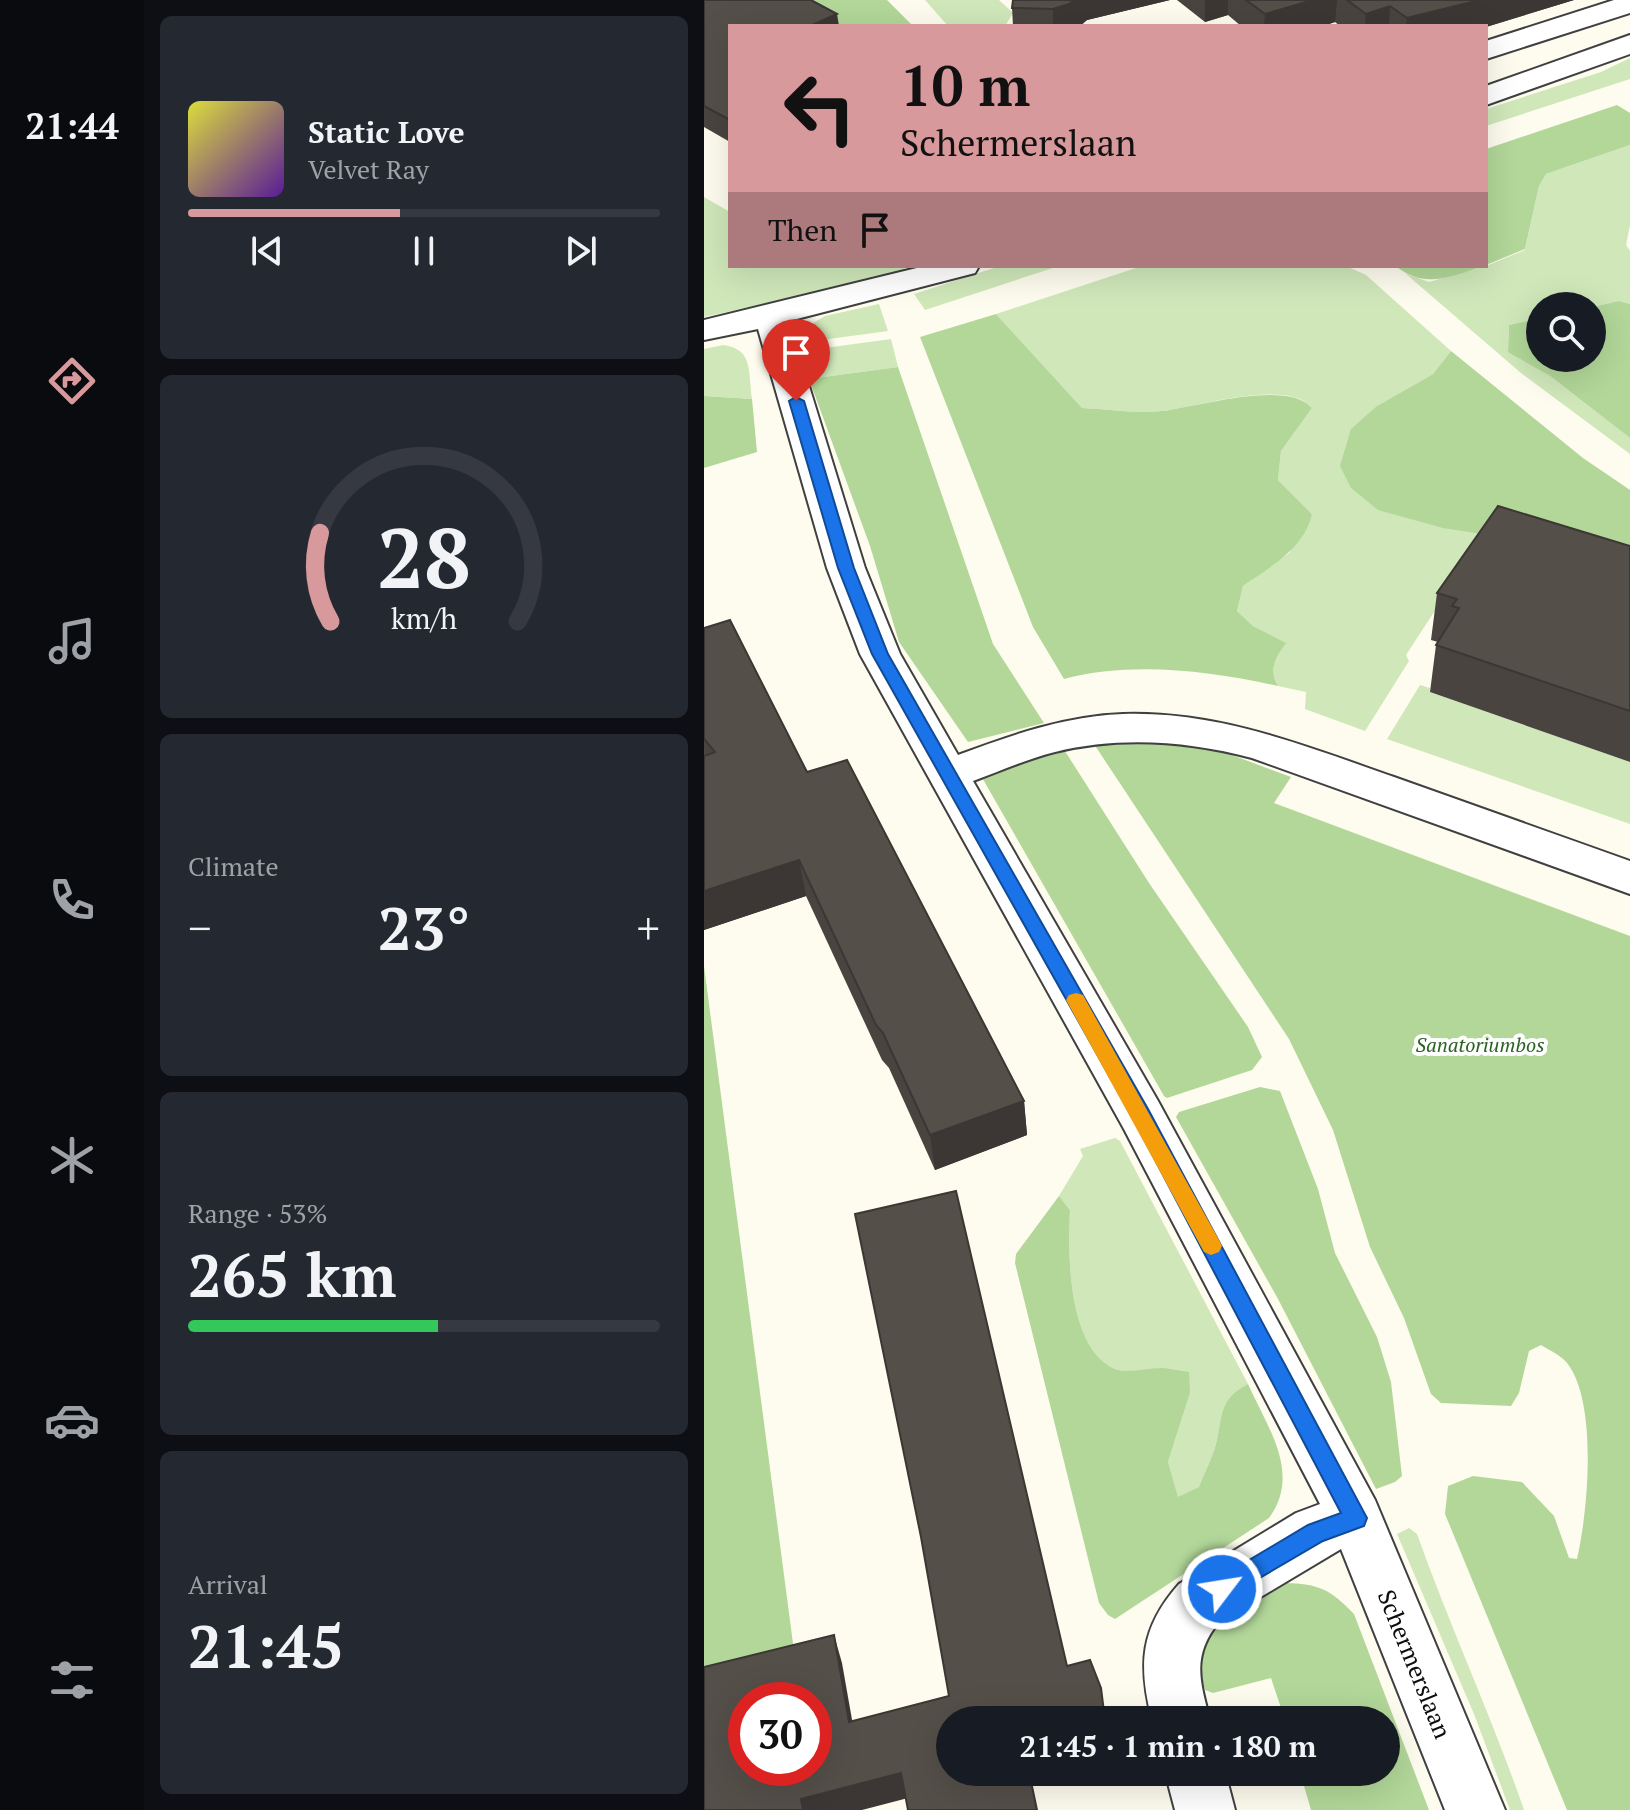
<!DOCTYPE html>
<html lang="en">
<head>
<meta charset="utf-8">
<style>
  :root { --surface:#171b24; --page:#242831; --text:#f1f3f6; --muted:#9ea1a6; --line:#363941; --accent:#d7999b }
  body { margin:0; font-family:"PT Serif",serif; background:var(--page); color:var(--text); height:100vh; display:flex; flex-direction:column; font-size:30px; white-space:nowrap }
  * { box-sizing:border-box; margin:0 }
  p { font-size:26px; color:var(--muted) }
  .icon { flex:none; width:44px; height:44px; fill:none; stroke:currentColor; stroke-width:2; stroke-linecap:round; stroke-linejoin:round }
  .map { position:relative; flex:1; overflow:hidden }
  .sheet { display:flex; flex-direction:column; gap:16px; padding:16px; background:#0d0f14; width:560px }
  .sheet>* { flex:none }
  .guide { position:absolute; left:24px; top:24px; width:760px; height:244px; border-radius:0px; box-shadow:0 8px 32px #0002; background:#d7999b; color:#111; overflow:hidden }
  .controls { position:absolute; left:822px; top:292px; display:grid; gap:16px }
  .controls a { display:grid; place-items:center; width:80px; height:80px; border-radius:50%; background:var(--surface); box-shadow:0 8px 32px #0002; font-size:40px }
  .speed { position:absolute; left:24px; top:1682px; display:flex; gap:16px; font-size:40px; font-weight:700; text-align:center }
  .speed>* { display:grid; place-content:center; width:104px; height:104px; border-radius:50%; background:var(--surface); box-shadow:0 8px 32px #0002; line-height:1 }
  .speed .limit { border:12px solid #d22; background:#fff; color:#111 }
  .pin { position:absolute; display:grid; place-items:center; width:68px; height:68px; color:#fff; margin:-82px -34px; border-radius:50% 50% 50% 0; rotate:-45deg; box-shadow:0 0 8px #0007 }
  .pin .icon { rotate:45deg }
  .me { position:absolute; width:88px; margin:-44px; rotate:59deg; stroke-linejoin:round; filter:drop-shadow(0 0 6px #0008) }
  .turn { display:flex; align-items:center; gap:28px; height:168px; padding:0 40px; font-size:36px }
  .turn .icon { width:104px; height:104px; stroke-width:2.5 }
  .turn b { display:block; font-size:56px; line-height:68px }
  .then { display:flex; align-items:center; height:76px; padding:0 40px; background:#0003; gap:16px; font-size:30px }
  .big { font-size:60px; font-weight:700; line-height:1.1 }
  .sheet .widget { flex:1; display:flex; flex-direction:column; justify-content:center; gap:12px; min-width:0; padding:0 28px; border-radius:12px; background:var(--page) }
  .sheet .dial { align-items:center; gap:0 }
  .dial svg { height:208px; overflow:visible; fill:none; stroke:var(--line); stroke-width:7; stroke-linecap:round; text-anchor:middle }
  .dial text { fill:var(--text); stroke:none }
  .song { display:flex; align-items:center; gap:24px }
  .cover { width:96px; height:96px; border-radius:12px; background:linear-gradient(135deg,hsl(60 70% 55%),hsl(270 70% 35%)) }
  .played { height:8px; border-radius:4px; background:linear-gradient(90deg,var(--accent) 45%,var(--line) 45%) }
  .keys { display:flex; justify-content:space-around; direction:ltr }
  .heat { display:flex; justify-content:space-between; align-items:center; font-size:44px; direction:ltr }
  .charge { height:12px; border-radius:6px; background:linear-gradient(90deg,#34c759 53%,var(--line) 0) }
  .trip { position:absolute; left:232px; top:1706px; width:464px; height:80px; border-radius:40px; background:var(--surface); box-shadow:0 8px 32px #0002; font-weight:700; line-height:80px; text-align:center }
  main { display:flex; flex:1; min-height:0 }
  .tab-bar { display:flex; flex-direction:column; width:144px; justify-content:space-around; align-items:center; background:#090b0e; color:var(--muted) }
  .tab-bar .icon { width:56px; height:56px }
  .tab-bar .active { color:var(--accent) }
  .tab-bar b { font-size:36px; color:var(--text) }
  .map>svg:first-child { display:block }
</style>
</head>
<body>
<main>
<nav class="tab-bar">
<b>21:44</b>
<svg class="icon active" aria-label="directions" viewBox="0 0 24 24"><path d="M12 3l9 9-9 9-9-9zM9 14v-3h6M13 9l2 2-2 2"/></svg>
<svg class="icon" aria-label="music" viewBox="0 0 24 24"><path d="M9 18V5l10-2v13"/><circle cx="6" cy="18" r="3"/><circle cx="16" cy="16" r="3"/></svg>
<svg class="icon" aria-label="phone" viewBox="0 0 24 24"><path d="M5 4h4l2 5-3 2q2 4 5 5l2-3 5 2v4C11 20 4 13 5 4z"/></svg>
<svg class="icon" aria-label="climate" viewBox="0 0 24 24"><path d="M12 3v18M4 7l16 10M4 17L20 7"/></svg>
<svg class="icon" aria-label="car" viewBox="0 0 24 24"><path d="M5 17H2v-5l4-1 3-4h7l3 4 3 1v5h-3M9 17h6M6 11h13"/><circle cx="7" cy="17" r="2"/><circle cx="17" cy="17" r="2"/></svg>
<svg class="icon" aria-label="filters" viewBox="0 0 24 24"><path d="M4 7h16M4 17h16"/><circle cx="9" cy="7" r="2"/><circle cx="15" cy="17" r="2"/></svg>
</nav>
<section class="sheet">
<div class="widget">
<div class="song"><i class="cover"></i><div><b>Static Love</b><p>Velvet Ray</p></div></div>
<div class="played"></div>
<div class="keys"><svg class="icon" aria-label="previous" viewBox="0 0 24 24"><path d="M18 5L8 12l10 7zM5 5v14"/></svg><svg class="icon" aria-label="pause" viewBox="0 0 24 24"><path d="M8 5v14M16 5v14"/></svg><svg class="icon" aria-label="next" viewBox="0 0 24 24"><path d="M6 5l10 7-10 7zM19 5v14"/></svg></div>
</div>
<div class="widget dial"><svg viewBox="0 0 100 80">
<path d="M14 69A42 42 0 1 1 86 69"/>
<path d="M14 69A42 42 0 0 1 10 35" stroke="#d7999b"/>
<text x="50" y="56" font-size="32" font-weight="700">28</text>
<text x="50" y="72" font-size="11">km/h</text>
</svg></div>
<div class="widget"><p>Climate</p>
<div class="heat"><a>−</a><b class="big">23°</b><a>+</a></div>
</div>
<div class="widget"><p>Range · 53%</p><b class="big">265 km</b><div class="charge"></div></div>
<div class="widget"><p>Arrival</p><b class="big">21:45</b></div>
</section>
<div class="map">
<svg width="926" height="1810" viewBox="0 0 926 1810">
  <rect width="100%" height="100%" fill="#fefcee"/>
  <!-- green -->
  <g fill="#cfe7b9">
    <polygon points="221,0 295,0 309,13 301,26 244,26"/>
    <polygon points="926,58 926,79 782,126 782,109 897,72"/>
    <polygon points="926,145 926,225 922,245 926,251 926,304 915,301 888,307 836,306 836,318 805,325 804,351 846,376 926,438 926,454 817,373 702,274 725,282 782,266 821,250 835,186 842,174"/>
    <polygon points="0,197 26,212 26,266 197,266 205,272 0,317"/>
    <polygon points="296,266 355,266 221,310 210,294"/>
    <path d="M438,266H642L662,275L747,351L729,374L673,406L798,537L777,540L702,655L705,661L661,731L601,709L602,692L574,686C564,670 572,656 581,643L549,626L533,611L539,586L585,553L608,514L574,480L577,451L608,408C585,378 493,407 458,411C433,414 404,409 378,408L292,314Z"/>
    <polygon points="175,304 184,331 95,343 95,331 121,316"/>
    <polygon points="187,339 194,367 105,379 99,351"/>
    <path d="M19,345C50,349 44,372 48,399L0,396V349Z"/>
    <polygon points="716,685 726,688 726,692 926,762 926,824 683,739"/>
    <path d="M411,1138L416,1141L544,1384C514,1399 519,1416 512,1444C508,1459 500,1473 495,1487L474,1498L464,1462L486,1393L461,1368C447,1369 424,1374 411,1369C363,1352 364,1251 366,1210L355,1196L379,1156L376,1149Z"/>
    <path d="M705,1528L713,1534C746,1627 788,1717 820,1810H806L770,1714L693,1534Z"/>
  </g>
  <!-- forest -->
  <g fill="#b2d799">
    <polygon points="85,0 183,0 209,26 119,26"/>
    <polygon points="913,105 926,113 926,145 842,174 835,186 821,249 782,265 782,149"/>
    <path d="M692,266H780C749,276 720,290 692,266Z"/>
    <polygon points="915,301 926,304 926,438 846,376 804,352 805,325 836,318 836,358 888,358 888,307"/>
    <path d="M292,314L378,408C404,409 433,414 458,411C493,407 584,379 608,408L577,451L574,480L608,514C600,549 566,567 539,586L533,611L549,626L582,643C572,656 564,670 574,686C506,671 428,661 360,679L329,627L216,337Z"/>
    <polygon points="747,351 879,458 926,490 926,593 797,537 739,528 674,510 647,488 636,466 647,429 673,406 729,374"/>
    <polygon points="194,367 289,644 340,723 264,742 195,642 166,546 105,379"/>
    <polygon points="0,396 48,399 53,452 0,468"/>
    <path d="M386,738L501,745L587,777L570,803L926,936V1810H863L741,1514L744,1486L769,1476L818,1482L850,1516L865,1558L873,1559C884,1512 894,1402 863,1363C858,1356 845,1350 837,1345L825,1351L815,1393L807,1406L737,1403L727,1394L700,1318L666,1247L629,1130L585,1039Z"/>
    <polygon points="359,748 445,883 544,1027 558,1057 548,1070 463,1098 460,1096 276,774"/>
    <polygon points="0,966 93,1674 23,1691 0,1754"/>
    <polygon points="556,1087 576,1091 614,1189 631,1253 673,1337 687,1382 698,1476 691,1482 672,1489 574,1299 472,1117 475,1112"/>
    <path d="M355,1196L366,1210C364,1253 363,1349 411,1369C424,1374 446,1367 460,1368C468,1369 476,1371 485,1372L486,1393L464,1462L474,1497L495,1487C500,1473 508,1459 512,1444C519,1416 514,1399 544,1384C563,1427 598,1473 565,1518L411,1619L404,1615L395,1603L311,1263L312,1254Z"/>
    <path d="M581,1583C615,1584 626,1589 650,1614L725,1810H607L596,1772H682V1720H581L567,1678L509,1693L501,1690C488,1645 506,1627 542,1603C555,1594 565,1587 581,1583Z"/>
  </g>
  <g fill="none" stroke-linecap="round" stroke-linejoin="round">
    <!-- minor casing -->
    <g stroke="#404040" stroke-width="4">
      <g id="minor">
        <polygon points="910,0 926,0 926,13 782,59 782,41"/>
        <polygon points="926,35 926,54 782,105 782,86"/>
        <path d="M221,266H275L271,273L85,321L161,568L196,654L254,755C308,735 361,716 419,714C515,711 601,746 690,777C769,805 847,833 926,861V894L548,758C484,741 416,736 351,752C323,759 296,771 269,781L454,1101L671,1500L801,1810H741L637,1549L515,1622C487,1656 496,1681 506,1720H448C434,1665 436,1628 475,1584L592,1513L616,1504L420,1129L156,654L123,568L54,329L0,340V320Z"/>
        <polygon points="461,1772 521,1772 531,1810 471,1810"/>
      </g>
    </g>
    <!-- minor -->
    <use href="#minor" fill="#fff" fill-rule="evenodd"/>
  </g>
  <!-- wall -->
  <g fill="#494440">
    <polygon points="0,0 26,26 26,142 0,127"/>
    <polygon points="309,0 466,0 383,20 376,26 309,26 308,8"/>
    <polygon points="473,0 870,0 782,27 782,26 636,26 631,22 619,26 537,26 524,15 501,22"/>
    <polygon points="926,546 926,762 726,692 732,645 734,642 727,640 733,593"/>
    <polygon points="0,628 103,772 320,1101 323,1135 231,1170 185,1068 178,1060 102,896 0,930"/>
  </g>
  <!-- shaded-wall -->
  <g fill="#3c3734">
    <polygon points="370,0 466,0 383,20 376,26 349,26 349,9"/>
    <polygon points="501,0 524,0 524,15 501,22"/>
    <polygon points="609,0 633,0 631,22 619,26 560,26 561,14"/>
    <polygon points="776,0 870,0 782,27 782,26 702,26 703,18"/>
    <polygon points="686,6 685,26 661,26 662,14"/>
    <polygon points="133,14 135,26 106,26"/>
    <polygon points="95,860 102,896 0,930 0,891"/>
    <polygon points="320,1101 323,1135 231,1170 226,1135"/>
    <polygon points="130,1635 138,1663 153,1748 145,1722"/>
    <polygon points="197,1773 204,1798 158,1810 99,1810 97,1799"/>
  </g>
  <!-- building -->
  <g fill="#554f4a" stroke="#3c3734" stroke-width="2" fill-rule="evenodd">
    <polygon points="0,0 107,0 133,14 106,26 26,26 26,120 0,106"/>
    <polygon points="309,0 370,0 365,4 349,9 308,8"/>
    <polygon points="542,0 609,0 561,14"/>
    <polygon points="643,0 776,0 703,18 686,6 662,14"/>
    <polygon points="794,506 926,546 926,711 732,645 755,608 748,606 753,599 733,593"/>
    <polygon points="26,620 103,772 143,760 320,1101 226,1135 179,1033 172,1025 95,860 0,891 0,756 11,752 0,739 0,628"/>
    <path d="M252,1191L363,1666L386,1660L397,1688L401,1720H246V1772H325L333,1810H204L197,1773L97,1799L99,1810H0V1667L130,1635L145,1722L245,1696L217,1537L151,1214ZM42,1700H110V1768H42Z"/>
  </g>
  <!-- route -->
  <polygon fill="#1a73e8" stroke="#114b97" stroke-width="2" points="92,397 100,401 150,568 184,654 444,1109 663,1518 660,1526 619,1541 518,1600 510,1597 507,1589 510,1581 604,1525 637,1513 430,1120 168,654 134,568 85,401"/>
  <!-- slow -->
  <polygon fill="#f59e0b" points="372,993 379,995 515,1240 518,1246 515,1252 507,1255 500,1252 362,1000 365,995"/>
  <g text-anchor="middle" dominant-baseline="central" stroke-width="8" stroke-linejoin="round" paint-order="stroke">
    <!-- park labels -->
    <g font-size="20" font-style="italic" fill="#2b6220" stroke="#fff">
      <text x="776" y="1044">Sanatoriumbos</text>
    </g>
    <!-- near-street labels -->
    <g font-size="24" fill="#0d0d0d" stroke="#fff">
      <text transform="translate(711 1664) rotate(68)">Schermerslaan</text>
    </g>
  </g>
</svg>
<div class="controls">
<a><svg class="icon" aria-label="search" viewBox="0 0 24 24"><circle cx="10" cy="10" r="6"/><path d="M15 15l6 6"/></svg></a>
</div>
<div class="speed"><div class="limit">30</div></div>
<div class="pin" style="left:92px;top:401px;background:#d93025"><svg class="icon" aria-label="arrive" viewBox="0 0 24 24"><path d="M6 21V4h12l-3 4 3 4H6"/></svg></div>
<svg class="me" style="left:518px;top:1589px" viewBox="-20 -20 40 40"><circle r="17" fill="#1a73e8" stroke="#fff" stroke-width="3"/><path d="M0-11L8 9 0 5-8 9z" fill="#fff"/></svg>
<div class="trip">21:45 · 1 min · 180 m</div>
<div class="guide">
<div class="turn"><svg class="icon" aria-label="left" viewBox="0 0 24 24"><path d="M17 20v-9H6M10 6l-5 5 5 5"/></svg><div><b>10 m</b>Schermerslaan</div></div>
<div class="then">Then<svg class="icon" aria-label="arrive" viewBox="0 0 24 24"><path d="M6 21V4h12l-3 4 3 4H6"/></svg></div>
</div>
</div>
</main>
</body>
</html>
